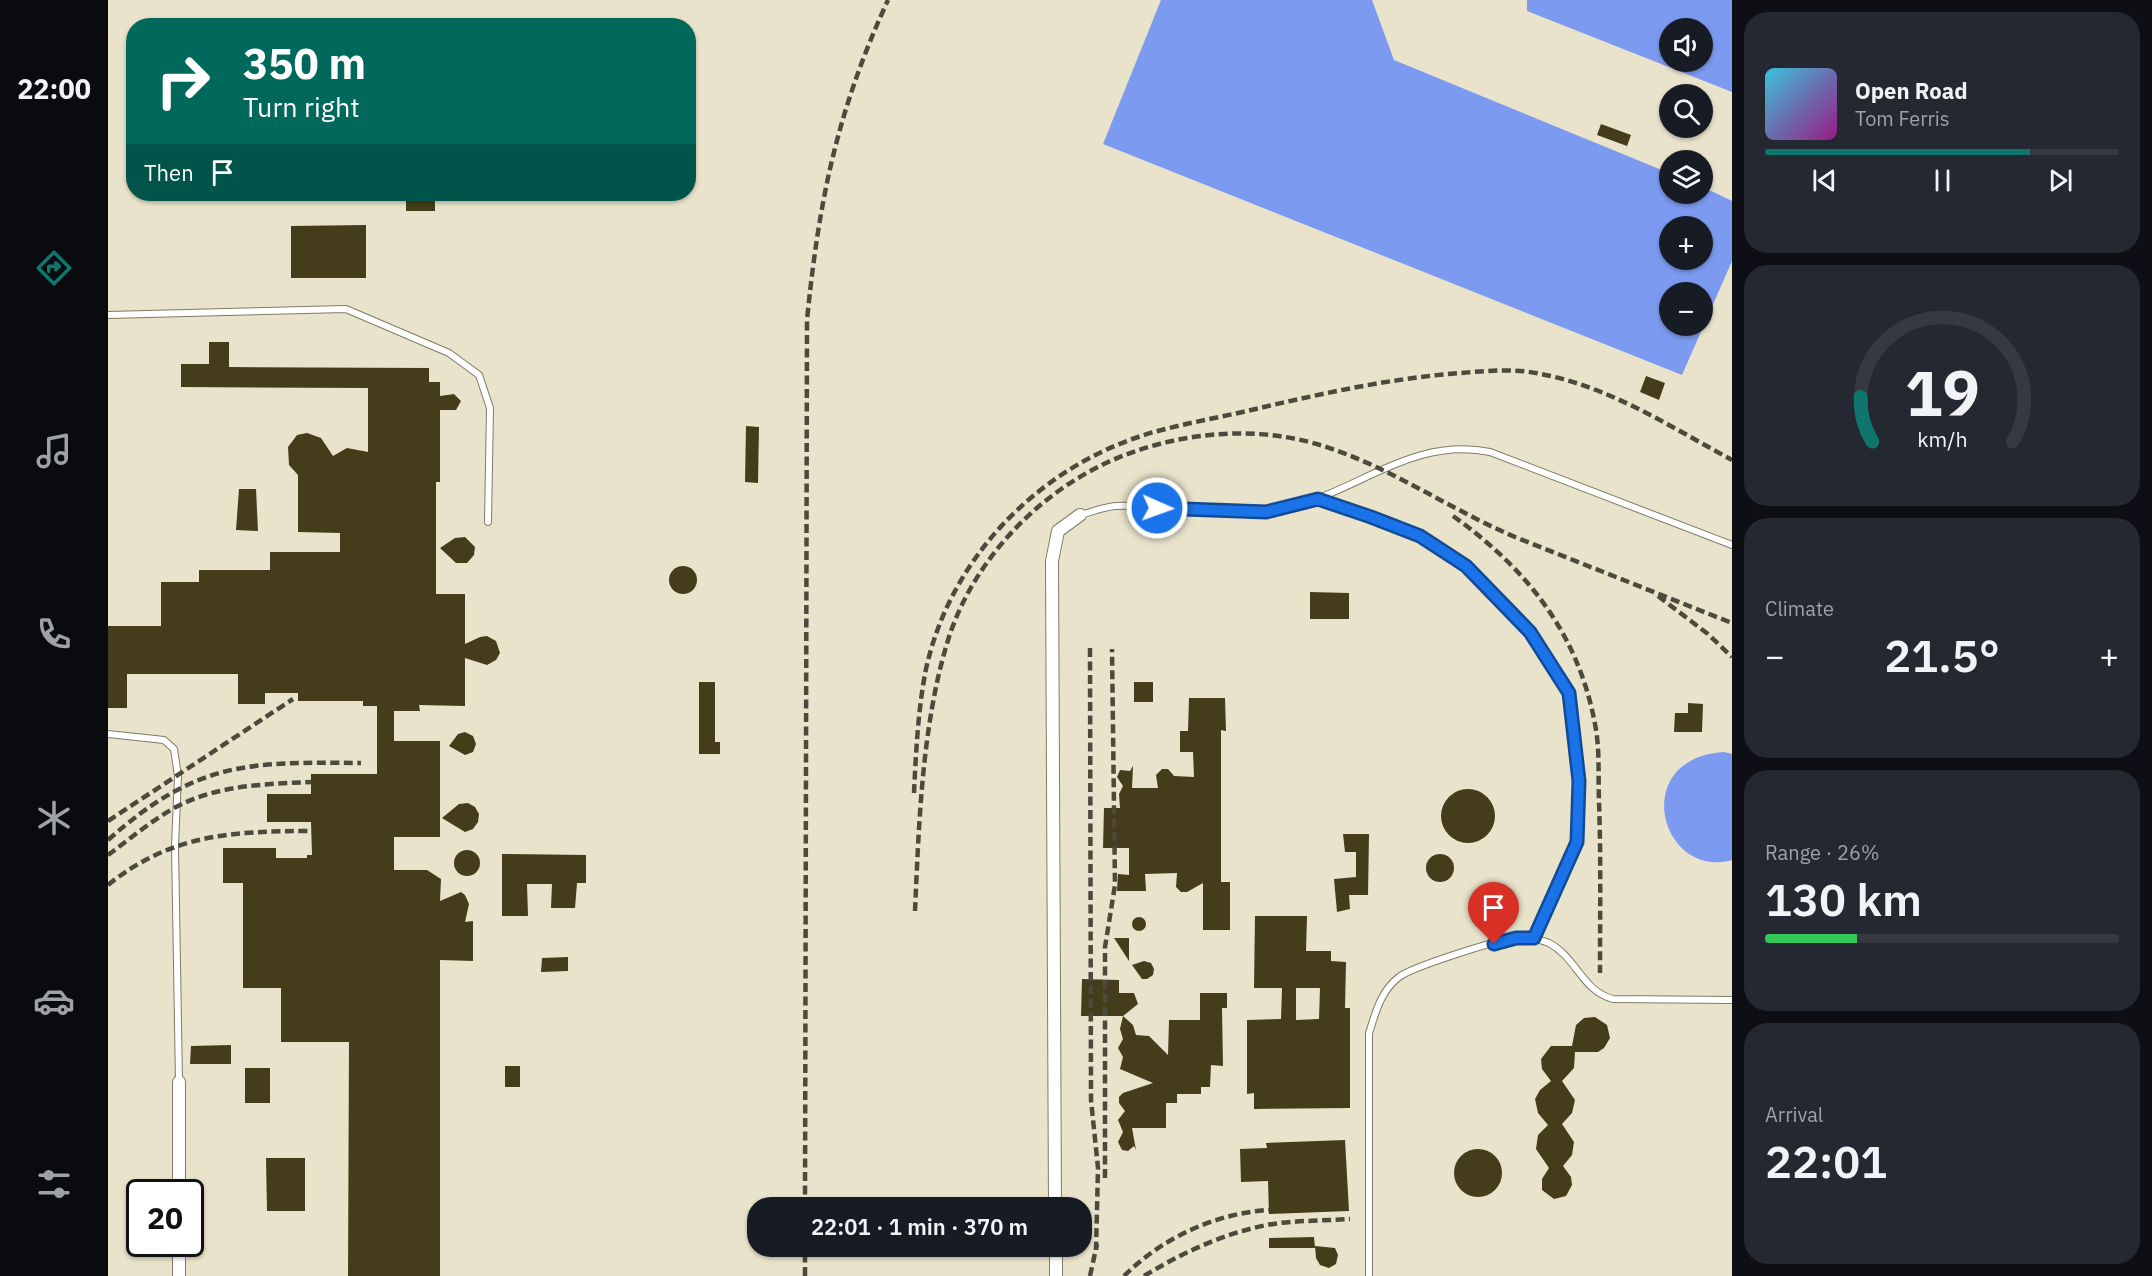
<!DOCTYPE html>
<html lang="en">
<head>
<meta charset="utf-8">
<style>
  :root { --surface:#171b24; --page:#242831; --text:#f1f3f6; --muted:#9ea1a6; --line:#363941; --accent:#0f766e }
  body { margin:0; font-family:"IBM Plex Sans",sans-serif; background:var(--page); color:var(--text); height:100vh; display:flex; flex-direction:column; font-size:22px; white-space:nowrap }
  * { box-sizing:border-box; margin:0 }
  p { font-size:20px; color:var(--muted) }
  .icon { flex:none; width:33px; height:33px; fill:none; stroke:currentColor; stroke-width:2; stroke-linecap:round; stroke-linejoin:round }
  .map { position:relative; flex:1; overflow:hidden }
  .drawer { display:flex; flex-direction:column; gap:12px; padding:12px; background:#0d0f14; width:420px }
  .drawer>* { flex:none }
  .guide { position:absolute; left:18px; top:18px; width:570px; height:183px; border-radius:24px; box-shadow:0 2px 4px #0004; background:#00695c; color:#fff; overflow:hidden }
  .tools { position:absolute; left:1551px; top:18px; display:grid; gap:12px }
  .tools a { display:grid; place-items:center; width:54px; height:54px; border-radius:50%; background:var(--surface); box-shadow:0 2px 4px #0004; font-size:30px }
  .speed { position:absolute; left:18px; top:1179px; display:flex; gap:12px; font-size:30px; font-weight:700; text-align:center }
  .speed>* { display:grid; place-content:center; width:78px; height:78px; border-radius:50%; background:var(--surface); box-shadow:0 2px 4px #0004; line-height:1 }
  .speed .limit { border:3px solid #111; border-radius:9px; background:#fff; color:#111 }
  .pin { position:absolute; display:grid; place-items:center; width:51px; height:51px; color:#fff; margin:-62px -26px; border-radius:50% 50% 50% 0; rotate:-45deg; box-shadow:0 0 6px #0007 }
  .pin .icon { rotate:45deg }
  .me { position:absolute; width:66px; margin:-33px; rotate:92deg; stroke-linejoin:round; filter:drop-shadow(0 0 4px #0008) }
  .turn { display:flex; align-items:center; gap:21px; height:126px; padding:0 18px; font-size:27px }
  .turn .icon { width:78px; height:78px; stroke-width:2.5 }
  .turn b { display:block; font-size:42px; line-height:51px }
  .then { display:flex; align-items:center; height:57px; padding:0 18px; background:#0003; gap:12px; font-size:22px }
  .big { font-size:45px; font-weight:600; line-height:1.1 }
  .drawer .card { flex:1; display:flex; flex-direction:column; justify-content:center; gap:9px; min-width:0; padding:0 21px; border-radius:24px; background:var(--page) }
  .drawer .dial { align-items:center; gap:0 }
  .dial svg { height:156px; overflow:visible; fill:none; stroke:var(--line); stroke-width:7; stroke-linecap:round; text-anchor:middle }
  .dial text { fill:var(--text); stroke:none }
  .song { display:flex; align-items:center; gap:18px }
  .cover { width:72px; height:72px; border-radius:9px; background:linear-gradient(135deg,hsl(190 70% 55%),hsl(310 70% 35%)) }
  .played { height:6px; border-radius:3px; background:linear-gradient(90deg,var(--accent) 75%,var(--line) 75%) }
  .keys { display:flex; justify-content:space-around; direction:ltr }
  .heat { display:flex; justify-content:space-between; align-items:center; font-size:33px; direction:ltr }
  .charge { height:9px; border-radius:4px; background:linear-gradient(90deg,#34c759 26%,var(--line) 0) }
  .trip { position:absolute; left:639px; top:1197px; width:345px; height:60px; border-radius:24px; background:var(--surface); box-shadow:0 2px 4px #0004; font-weight:600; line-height:60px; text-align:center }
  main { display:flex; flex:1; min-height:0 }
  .tabs { display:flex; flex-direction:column; width:108px; justify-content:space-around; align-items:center; background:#090b0e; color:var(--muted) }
  .tabs .icon { width:42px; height:42px }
  .tabs .current { color:var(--accent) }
  .tabs b { font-size:27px; color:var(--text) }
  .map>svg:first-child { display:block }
</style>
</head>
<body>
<main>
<nav class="tabs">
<b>22:00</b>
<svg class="icon current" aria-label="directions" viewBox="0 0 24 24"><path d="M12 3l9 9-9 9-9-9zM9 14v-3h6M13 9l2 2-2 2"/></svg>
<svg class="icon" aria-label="music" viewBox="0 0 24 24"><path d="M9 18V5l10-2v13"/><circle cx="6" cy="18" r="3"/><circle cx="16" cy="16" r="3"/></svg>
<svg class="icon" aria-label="phone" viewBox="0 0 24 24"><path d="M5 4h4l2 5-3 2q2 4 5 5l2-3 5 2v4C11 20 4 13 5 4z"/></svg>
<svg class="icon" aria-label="climate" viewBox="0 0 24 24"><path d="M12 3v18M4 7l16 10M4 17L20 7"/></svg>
<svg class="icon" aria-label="car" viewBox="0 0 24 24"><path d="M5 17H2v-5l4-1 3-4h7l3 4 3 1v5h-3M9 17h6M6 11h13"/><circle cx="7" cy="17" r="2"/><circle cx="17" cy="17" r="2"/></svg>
<svg class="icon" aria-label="filters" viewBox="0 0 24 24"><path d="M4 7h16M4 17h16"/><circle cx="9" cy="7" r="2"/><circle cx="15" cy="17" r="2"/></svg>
</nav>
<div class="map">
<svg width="1624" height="1276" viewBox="0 0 1624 1276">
  <rect width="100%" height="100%" fill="#e9e3cb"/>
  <!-- water -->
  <g fill="#7c9aef" fill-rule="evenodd">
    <path d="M1053,0H1264L1286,60L1561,173L1562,194H1594L1595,187L1624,201V261L1574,375L995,144ZM1562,226H1594V260H1562ZM1562,292H1594V326H1562Z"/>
    <path d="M1419,0H1624V92L1419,11ZM1562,28H1594V62H1562Z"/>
    <path d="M1616,752L1624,754V860C1552,880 1520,758 1616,752Z"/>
  </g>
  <!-- building -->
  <g fill="#443c1a" fill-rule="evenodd">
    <polygon points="1493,124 1523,135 1519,146 1489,135"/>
    <rect x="298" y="194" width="29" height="17"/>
    <polygon points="258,225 258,278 183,278 183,226"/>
    <polygon points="101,342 121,342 121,367 321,368 321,382 332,382 332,396 346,394 353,401 348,410 332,410 332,482 328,482 328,594 357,594 357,644 372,637 379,636 388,641 392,653 388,660 379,665 357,658 357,706 311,705 312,711 286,711 286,741 332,741 332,837 286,837 286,870 319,870 333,879 332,901 353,892 357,895 361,904 357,922 365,921 365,961 332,960 332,1276 240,1276 241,1042 173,1042 173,988 135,988 135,883 115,883 115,848 168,848 168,858 199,858 199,855 204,855 203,822 159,822 159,794 203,794 203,774 269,774 269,706 255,706 255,701 190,701 190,693 157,693 157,704 130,704 130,674 19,674 19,708 0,708 0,626 53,626 53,582 91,582 91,570 162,570 162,552 232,552 232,533 190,532 190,475 181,465 180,447 189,435 199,433 213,438 225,456 239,448 260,452 260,388 73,387 73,364 101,364"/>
    <polygon points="1538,376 1557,383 1551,400 1532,392"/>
    <polygon points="638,426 651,427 650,483 637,482"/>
    <polygon points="131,489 148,489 150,531 128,530"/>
    <polygon points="357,537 367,547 366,555 359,563 348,563 332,548 347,538"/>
    <circle cx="575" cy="580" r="14"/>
    <polygon points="1202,592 1241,593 1241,619 1202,619"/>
    <polygon points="591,682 607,682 607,742 612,742 612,754 591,754"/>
    <rect x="1026" y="682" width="19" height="20"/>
    <polygon points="1081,698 1117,698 1118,731 1113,730 1113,882 1122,882 1122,930 1095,930 1095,883 1079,892 1073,892 1068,887 1069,873 1037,874 1038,891 1009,891 1010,874 1021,875 1021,848 995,848 996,808 1012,808 1011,794 1015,786 1009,777 1012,770 1022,771 1025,766 1024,788 1050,788 1048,775 1054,769 1060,769 1066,776 1086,777 1085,752 1072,752 1072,731 1080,731"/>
    <polygon points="1580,703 1595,704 1594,732 1566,732 1567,713 1580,713"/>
    <polygon points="357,732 365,736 368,744 365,752 357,755 341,746 350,734"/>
    <circle cx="1360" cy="816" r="27"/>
    <polygon points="360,803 367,807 371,814 370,822 365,829 357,832 334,818 351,804"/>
    <polygon points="1235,834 1261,834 1260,895 1241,895 1242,909 1229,912 1226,879 1248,877 1248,852 1237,852"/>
    <circle cx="359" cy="863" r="13"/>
    <polygon points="394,854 478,855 478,883 469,883 467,908 443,908 444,884 419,884 420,916 394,916"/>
    <circle cx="1332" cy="868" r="14"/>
    <path d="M1147,916H1199L1198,951H1223V961L1238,962L1237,1008H1242V1108L1146,1109V1093L1139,1094V1020L1173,1019L1174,988H1146ZM1188,988H1212L1211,1019L1188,1020Z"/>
    <circle cx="1031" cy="924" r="7"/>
    <polygon points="1006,938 1021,938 1021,961"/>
    <polygon points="460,957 460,971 433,972 434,958"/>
    <polygon points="1036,961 1043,963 1046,969 1045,975 1039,979 1034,979 1024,965"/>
    <polygon points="974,979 1011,980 1011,993 1026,993 1030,1004 1015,1016 973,1016"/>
    <polygon points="1092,993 1119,993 1119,1008 1114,1008 1115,1066 1103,1065 1102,1087 1093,1087 1093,1094 1069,1094 1069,1103 1058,1103 1058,1128 1024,1128 1028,1150 1026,1146 1020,1151 1014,1150 1010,1142 1015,1132 1010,1120 1017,1111 1011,1103 1011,1097 1015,1093 1045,1083 1012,1069 1015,1057 1010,1048 1015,1039 1012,1029 1015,1016 1025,1025 1028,1035 1041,1036 1060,1055 1061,1020 1092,1020"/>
    <polygon points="1487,1017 1499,1025 1502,1038 1496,1048 1490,1052 1467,1052 1466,1068 1454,1081 1467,1100 1464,1113 1454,1124 1466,1142 1464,1155 1455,1166 1463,1177 1464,1185 1458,1196 1446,1199 1434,1190 1434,1179 1441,1168 1428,1149 1430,1135 1440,1125 1430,1113 1427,1099 1432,1090 1443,1081 1434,1069 1433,1059 1443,1046 1464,1046 1468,1025 1476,1018"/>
    <polygon points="123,1045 123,1064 82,1064 83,1046"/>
    <rect x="397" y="1066" width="15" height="21"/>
    <rect x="137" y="1068" width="25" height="35"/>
    <polygon points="1237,1140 1241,1211 1161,1214 1160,1181 1133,1182 1132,1149 1159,1148 1158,1143"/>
    <circle cx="1370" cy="1173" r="24"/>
    <polygon points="158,1158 197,1158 197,1211 159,1211"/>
    <polygon points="1206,1237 1207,1248 1161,1248 1161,1238"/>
    <polygon points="1207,1246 1227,1248 1230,1255 1228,1264 1221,1268 1212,1265 1208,1258"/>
  </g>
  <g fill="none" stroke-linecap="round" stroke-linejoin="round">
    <!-- service casing -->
    <g stroke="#807b66" stroke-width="8">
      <g id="service">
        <polyline points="0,315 238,309 341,353 371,375 382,408 380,522"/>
        <polyline points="1210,500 1312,536 1358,566 1422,631 1461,693 1471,781 1469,842 1427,938"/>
        <path d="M972,515C983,512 996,507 1007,506C1057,504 1108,516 1158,511C1239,504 1295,435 1382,452L1624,545"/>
        <polyline points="0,734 56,740 66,749 70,776 67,846 71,1082"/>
        <path d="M1261,1276V1033C1268,1012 1272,992 1291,977C1304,967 1391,939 1409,938C1420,937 1431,939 1441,943C1469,958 1474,991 1505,999L1624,1000"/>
      </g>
    </g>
    <!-- minor casing -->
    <g stroke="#807b66" stroke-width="14">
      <g id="minor">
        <polyline points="71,1082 71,1192"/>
        <polyline points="947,1208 944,561 950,531 972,515"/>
        <polyline points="71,1244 71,1276"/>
        <polyline points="948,1246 948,1276"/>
      </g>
    </g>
    <!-- service -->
    <use href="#service" stroke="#fff" stroke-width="6"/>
    <!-- minor -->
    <use href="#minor" stroke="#fff" stroke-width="12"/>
    <!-- rail -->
    <g stroke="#4c493d" stroke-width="4.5" stroke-dasharray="9 4.5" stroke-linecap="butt">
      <path d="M1345,516C1419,569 1470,633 1487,724C1492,749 1490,775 1491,801C1493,858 1492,916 1492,973"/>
      <polyline points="1550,596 1600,634 1624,657"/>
      <polyline points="982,648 983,1100 990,1168 988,1250"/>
      <path d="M806,793C808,752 810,709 818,669C843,555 934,464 1046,432C1082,422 1120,416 1156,407C1221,392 1286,378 1352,373C1379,371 1406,368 1433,374C1502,387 1563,427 1624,460"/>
      <polyline points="0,821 185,699"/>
      <path d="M0,840C89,761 139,762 253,763"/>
      <path d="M0,855C22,839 44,820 68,807C109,785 158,784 203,782"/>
      <path d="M0,885C63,834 125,831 204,831"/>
      <path d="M807,911C811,822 814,722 841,637C869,551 944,479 1028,451C1086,431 1153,427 1212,445C1281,466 1341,509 1407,537L1624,623"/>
      <polyline points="997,1178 997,947 1007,885 1004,649"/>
      <path d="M697,1208L699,320C711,200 729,111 780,0"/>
      <polyline points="697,1276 697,1246"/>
      <polyline points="982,1276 989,1244"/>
      <path d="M1016,1276C1054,1238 1108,1213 1161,1210"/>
      <path d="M1036,1276C1074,1253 1114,1234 1159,1225C1186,1220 1215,1221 1242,1219"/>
    </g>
  </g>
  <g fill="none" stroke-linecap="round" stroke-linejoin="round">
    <!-- route casing -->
    <g stroke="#114b97" stroke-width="15">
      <polyline id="route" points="1049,508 1158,512 1210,499 1263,517 1312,536 1358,566 1422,632 1461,693 1471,781 1469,842 1426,938 1408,938 1386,944"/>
    </g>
    <!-- route -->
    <use href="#route" stroke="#1a73e8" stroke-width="10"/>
  </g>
</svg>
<div class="tools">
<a><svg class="icon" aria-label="sound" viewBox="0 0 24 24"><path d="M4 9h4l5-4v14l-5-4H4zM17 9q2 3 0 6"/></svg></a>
<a><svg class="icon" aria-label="search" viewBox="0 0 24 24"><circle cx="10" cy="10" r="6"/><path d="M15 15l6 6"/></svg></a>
<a><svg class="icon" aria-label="layers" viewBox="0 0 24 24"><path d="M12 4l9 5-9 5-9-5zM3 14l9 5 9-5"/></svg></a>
<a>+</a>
<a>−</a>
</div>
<div class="speed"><div class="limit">20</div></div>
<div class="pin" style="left:1386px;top:944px;background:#d93025"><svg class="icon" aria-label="arrive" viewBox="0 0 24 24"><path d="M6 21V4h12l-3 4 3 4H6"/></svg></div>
<svg class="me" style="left:1049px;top:508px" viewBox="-20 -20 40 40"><circle r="17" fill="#1a73e8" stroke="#fff" stroke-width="3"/><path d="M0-11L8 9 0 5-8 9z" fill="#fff"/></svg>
<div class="trip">22:01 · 1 min · 370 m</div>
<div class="guide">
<div class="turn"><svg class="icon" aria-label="right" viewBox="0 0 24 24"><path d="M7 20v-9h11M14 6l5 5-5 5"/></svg><div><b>350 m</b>Turn right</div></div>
<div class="then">Then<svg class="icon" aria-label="arrive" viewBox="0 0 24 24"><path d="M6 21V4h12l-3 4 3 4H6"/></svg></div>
</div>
</div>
<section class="drawer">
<div class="card">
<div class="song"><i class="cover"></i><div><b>Open Road</b><p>Tom Ferris</p></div></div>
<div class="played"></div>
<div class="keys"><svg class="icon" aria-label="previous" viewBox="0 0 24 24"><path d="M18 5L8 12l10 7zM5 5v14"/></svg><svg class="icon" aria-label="pause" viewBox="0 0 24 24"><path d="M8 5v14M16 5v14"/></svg><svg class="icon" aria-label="next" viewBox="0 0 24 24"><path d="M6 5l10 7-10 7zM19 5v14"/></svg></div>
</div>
<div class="card dial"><svg viewBox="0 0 100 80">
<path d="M14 69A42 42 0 1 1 86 69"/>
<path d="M14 69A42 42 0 0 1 8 46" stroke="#0f766e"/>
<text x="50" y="56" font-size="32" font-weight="700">19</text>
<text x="50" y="72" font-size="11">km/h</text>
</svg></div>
<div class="card"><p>Climate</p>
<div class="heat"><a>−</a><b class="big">21.5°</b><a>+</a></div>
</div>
<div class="card"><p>Range · 26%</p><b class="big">130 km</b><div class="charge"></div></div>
<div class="card"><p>Arrival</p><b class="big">22:01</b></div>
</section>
</main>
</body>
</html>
